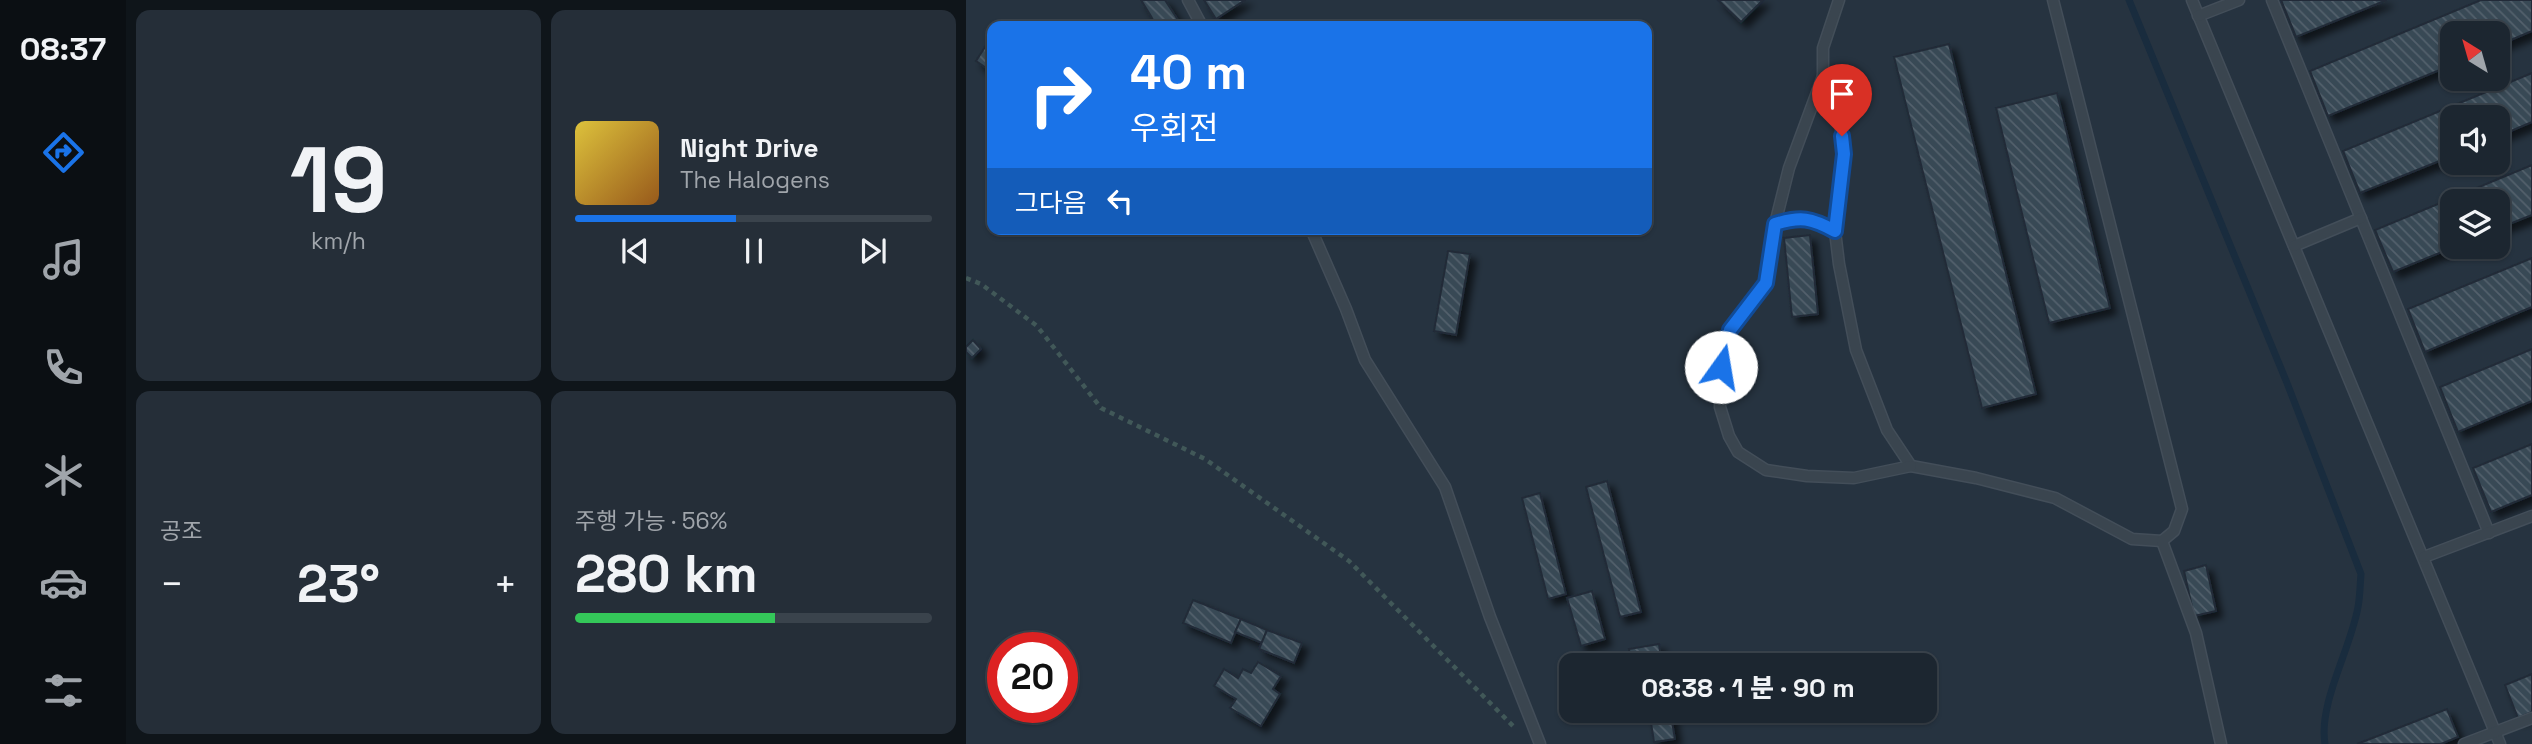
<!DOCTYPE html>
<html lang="ko">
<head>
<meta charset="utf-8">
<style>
  :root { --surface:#1c2630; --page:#252e38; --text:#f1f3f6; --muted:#a0a5ab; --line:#3a434c; --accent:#1a73e8 }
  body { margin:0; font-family:"Space Grotesk","Noto Sans KR",sans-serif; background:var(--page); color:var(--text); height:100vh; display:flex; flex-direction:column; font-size:26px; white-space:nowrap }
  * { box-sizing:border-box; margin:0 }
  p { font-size:23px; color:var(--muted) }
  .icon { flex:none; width:38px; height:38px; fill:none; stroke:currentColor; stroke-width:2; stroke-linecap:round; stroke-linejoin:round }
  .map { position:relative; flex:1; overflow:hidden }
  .panel { display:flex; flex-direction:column; gap:10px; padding:10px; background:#0f151a; width:840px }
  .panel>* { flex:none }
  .guide { position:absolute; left:21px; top:21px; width:665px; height:214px; border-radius:14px; box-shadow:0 2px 5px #0004,0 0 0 2px var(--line); background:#1a73e8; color:#fff; overflow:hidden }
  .needle { width:46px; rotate:323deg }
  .tools { position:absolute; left:1474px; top:21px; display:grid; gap:14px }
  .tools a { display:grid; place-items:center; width:70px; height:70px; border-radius:14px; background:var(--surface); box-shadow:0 2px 5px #0004,0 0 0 2px var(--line); font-size:35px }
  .speed { position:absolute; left:21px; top:632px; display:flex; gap:14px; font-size:35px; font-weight:700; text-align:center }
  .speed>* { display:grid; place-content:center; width:91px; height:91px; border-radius:50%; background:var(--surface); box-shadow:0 2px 5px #0004,0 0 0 2px var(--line); line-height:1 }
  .speed .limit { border:10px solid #d22; background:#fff; color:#111 }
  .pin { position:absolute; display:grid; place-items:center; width:60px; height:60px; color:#fff; margin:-72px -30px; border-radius:50% 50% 50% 0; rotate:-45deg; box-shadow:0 0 7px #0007 }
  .pin .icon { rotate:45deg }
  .me { position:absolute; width:77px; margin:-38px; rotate:13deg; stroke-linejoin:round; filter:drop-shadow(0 0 5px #0008) }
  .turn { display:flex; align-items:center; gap:24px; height:147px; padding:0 28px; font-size:32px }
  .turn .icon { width:91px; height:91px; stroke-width:2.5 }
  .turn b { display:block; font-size:49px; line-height:60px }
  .then { display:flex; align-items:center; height:66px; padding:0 28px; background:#0003; gap:14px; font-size:26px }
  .big { font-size:52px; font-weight:800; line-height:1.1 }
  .panel .widget { flex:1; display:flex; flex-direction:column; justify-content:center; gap:10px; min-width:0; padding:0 24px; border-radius:14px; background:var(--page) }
  .panel .dial { align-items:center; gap:0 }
  .dial b { font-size:91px; line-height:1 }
  .song { display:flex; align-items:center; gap:21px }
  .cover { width:84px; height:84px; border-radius:10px; background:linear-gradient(135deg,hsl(50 70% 55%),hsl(30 70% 35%)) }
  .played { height:7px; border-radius:4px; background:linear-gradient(90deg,var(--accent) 45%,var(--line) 45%) }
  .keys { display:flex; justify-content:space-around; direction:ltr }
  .heat { display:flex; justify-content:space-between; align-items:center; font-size:38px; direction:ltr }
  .charge { height:10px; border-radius:5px; background:linear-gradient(90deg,#34c759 56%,var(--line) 0) }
  .panel .tiles { flex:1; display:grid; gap:10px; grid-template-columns:repeat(2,1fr) }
  .trip { position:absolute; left:593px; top:653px; width:378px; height:70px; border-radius:14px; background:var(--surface); box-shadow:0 2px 5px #0004,0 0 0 2px var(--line); font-weight:800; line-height:70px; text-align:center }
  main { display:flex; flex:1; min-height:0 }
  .tabs { display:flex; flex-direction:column; width:126px; justify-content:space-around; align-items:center; background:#0b0f13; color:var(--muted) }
  .tabs .icon { width:49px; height:49px }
  .tabs .on { color:var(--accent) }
  .tabs b { font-size:32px; color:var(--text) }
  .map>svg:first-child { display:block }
</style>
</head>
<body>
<main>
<nav class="tabs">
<b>08:37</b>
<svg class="icon on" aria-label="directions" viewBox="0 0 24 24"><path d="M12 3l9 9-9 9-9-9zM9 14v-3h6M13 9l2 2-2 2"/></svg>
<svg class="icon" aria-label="music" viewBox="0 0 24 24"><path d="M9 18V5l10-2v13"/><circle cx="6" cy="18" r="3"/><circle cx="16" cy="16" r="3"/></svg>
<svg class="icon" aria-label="phone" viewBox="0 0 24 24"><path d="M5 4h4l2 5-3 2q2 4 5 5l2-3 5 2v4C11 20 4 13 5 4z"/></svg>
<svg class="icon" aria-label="climate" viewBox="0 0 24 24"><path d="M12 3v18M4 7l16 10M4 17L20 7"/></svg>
<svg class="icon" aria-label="car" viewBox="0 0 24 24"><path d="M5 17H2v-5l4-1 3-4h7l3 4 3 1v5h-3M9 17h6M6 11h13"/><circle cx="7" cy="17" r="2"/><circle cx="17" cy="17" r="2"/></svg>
<svg class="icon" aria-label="filters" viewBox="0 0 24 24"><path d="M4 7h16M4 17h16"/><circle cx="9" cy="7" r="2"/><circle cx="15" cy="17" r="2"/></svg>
</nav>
<section class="panel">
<div class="tiles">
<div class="widget dial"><b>19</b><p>km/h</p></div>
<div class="widget">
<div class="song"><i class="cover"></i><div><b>Night Drive</b><p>The Halogens</p></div></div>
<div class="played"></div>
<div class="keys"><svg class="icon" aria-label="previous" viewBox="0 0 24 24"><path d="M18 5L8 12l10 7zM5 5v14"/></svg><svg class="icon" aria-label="pause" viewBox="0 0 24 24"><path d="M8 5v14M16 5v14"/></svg><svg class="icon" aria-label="next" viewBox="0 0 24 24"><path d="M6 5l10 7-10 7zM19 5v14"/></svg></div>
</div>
<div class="widget"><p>공조</p>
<div class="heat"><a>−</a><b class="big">23°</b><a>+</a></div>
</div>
<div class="widget"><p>주행 가능 · 56%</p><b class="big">280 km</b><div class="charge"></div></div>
</div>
</section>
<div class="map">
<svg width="1566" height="744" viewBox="0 0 1566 744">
  <defs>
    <pattern id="building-back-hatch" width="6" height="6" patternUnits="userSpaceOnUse" patternTransform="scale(1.75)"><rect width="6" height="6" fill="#384855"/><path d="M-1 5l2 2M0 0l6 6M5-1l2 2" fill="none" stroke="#53616c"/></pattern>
    <filter id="shadow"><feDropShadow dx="6" dy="6" stdDeviation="3.5" flood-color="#0009"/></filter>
  </defs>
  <rect width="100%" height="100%" fill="#263340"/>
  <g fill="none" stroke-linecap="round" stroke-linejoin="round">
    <!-- stream -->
    <path stroke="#192c3e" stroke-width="7" d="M1163,0L1321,383L1395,574C1394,585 1394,597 1392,607C1385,648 1352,704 1359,744"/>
  </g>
  <!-- building -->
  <g fill="url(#building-back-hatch)" stroke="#212c37" stroke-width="2" filter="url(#shadow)">
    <polygon points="175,0 199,0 216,26 191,26"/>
    <polygon points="238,0 279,0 250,19"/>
    <polygon points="752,0 797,0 775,22"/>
    <polygon points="1315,0 1421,0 1330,37"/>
    <polygon points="1515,0 1566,0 1566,31 1531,46 1531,33 1486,33 1486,65 1362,116 1344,71"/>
    <polygon points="26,36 26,72 10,61"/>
    <polygon points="983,44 1070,394 1016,408 928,57"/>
    <polygon points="1566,73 1566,122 1531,137 1531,117 1486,117 1486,156 1394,193 1377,151"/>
    <polygon points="1091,93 1144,308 1083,323 1030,108"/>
    <polygon points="1566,165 1566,215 1531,229 1531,201 1486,201 1486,247 1488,247 1427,272 1409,230"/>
    <polygon points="844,235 852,314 826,317 818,238"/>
    <polygon points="482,251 504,254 490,335 468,331"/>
    <polygon points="1566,258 1566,307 1459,352 1442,309"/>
    <polygon points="7,340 15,349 6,358 0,352 0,347"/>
    <polygon points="1566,349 1566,401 1492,432 1474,387"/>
    <polygon points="1566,444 1566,495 1525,512 1507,468"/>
    <polygon points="641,481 675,612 654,617 620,487"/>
    <polygon points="574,493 600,594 582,599 556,498"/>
    <polygon points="1240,565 1250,611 1228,616 1218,571"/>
    <polygon points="626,591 639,639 615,646 601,598"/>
    <polygon points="227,600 275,619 265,643 217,623"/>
    <polygon points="275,619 301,630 296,643 269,632"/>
    <polygon points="301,630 336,643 328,663 293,649"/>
    <polygon points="693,644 696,665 665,665 663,649"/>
    <polygon points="292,662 315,676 307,689 314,694 295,726 264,708 270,699 248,686 258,669 272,678 277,669 285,673"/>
    <polygon points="1566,674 1566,712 1552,718 1539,685"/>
    <polygon points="1481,709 1492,737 1475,744 1391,744"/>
    <polygon points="683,710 704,710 709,739 688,742"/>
  </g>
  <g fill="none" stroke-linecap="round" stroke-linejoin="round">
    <!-- lane casing -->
    <g stroke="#434e59" stroke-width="13">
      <g id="lane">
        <polyline points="222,0 236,26"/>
        <polyline points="873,0 857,48 857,76 873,117 879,154 869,231 873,264 890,350 921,430 945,466 1010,478 1089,498 1166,539 1196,541"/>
        <polyline points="1087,0 1216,509 1208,531 1196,541 1230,633 1255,744"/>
        <polyline points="1226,0 1534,744"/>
        <polyline points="1306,0 1523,533"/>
        <polyline points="1232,16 1273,0"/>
        <polyline points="857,76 823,168 809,224 800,283 764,330 755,367 754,407 763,436 772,452 800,470 841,476 888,478 945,466"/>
        <path d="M809,224C836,216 845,218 869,231"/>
        <polyline points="345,229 380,309 399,360 479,487 524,617 574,744"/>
        <polyline points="1328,246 1395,218"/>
        <polyline points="1458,557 1566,516"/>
        <polyline points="1498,744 1566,718"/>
      </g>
    </g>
    <!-- path -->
    <polyline stroke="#415858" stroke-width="4.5" stroke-dasharray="5 5" stroke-linecap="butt" points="0,278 15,284 71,326 135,408 239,459 383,561 549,728"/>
    <!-- lane -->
    <use href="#lane" stroke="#3a454f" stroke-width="10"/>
  </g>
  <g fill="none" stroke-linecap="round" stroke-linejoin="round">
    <!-- route casing -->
    <g stroke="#114b97" stroke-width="18">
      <path id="route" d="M755,367L764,330L800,283L809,224C835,216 845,218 869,231L878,154L876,136"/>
    </g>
    <!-- route -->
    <use href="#route" stroke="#1a73e8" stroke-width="12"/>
  </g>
</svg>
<div class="tools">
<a><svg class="needle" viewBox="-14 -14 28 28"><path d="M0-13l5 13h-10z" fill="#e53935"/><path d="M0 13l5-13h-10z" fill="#a0a5ab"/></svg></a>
<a><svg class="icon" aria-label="sound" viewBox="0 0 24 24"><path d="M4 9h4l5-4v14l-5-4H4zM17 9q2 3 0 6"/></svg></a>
<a><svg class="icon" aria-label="layers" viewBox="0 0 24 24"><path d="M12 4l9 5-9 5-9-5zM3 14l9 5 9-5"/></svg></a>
</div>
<div class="speed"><div class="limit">20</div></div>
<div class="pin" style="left:876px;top:136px;background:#d93025"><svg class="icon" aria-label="arrive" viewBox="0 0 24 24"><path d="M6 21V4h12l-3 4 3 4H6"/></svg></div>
<svg class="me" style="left:755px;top:367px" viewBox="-20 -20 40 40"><circle r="19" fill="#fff"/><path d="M0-13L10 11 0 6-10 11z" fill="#1a73e8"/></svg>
<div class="trip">08:38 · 1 분 · 90 m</div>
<div class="guide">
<div class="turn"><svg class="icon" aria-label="right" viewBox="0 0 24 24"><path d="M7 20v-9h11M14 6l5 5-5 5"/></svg><div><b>40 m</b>우회전</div></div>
<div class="then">그다음<svg class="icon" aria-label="left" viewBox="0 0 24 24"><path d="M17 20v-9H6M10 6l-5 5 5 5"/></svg></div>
</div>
</div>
</main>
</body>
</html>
